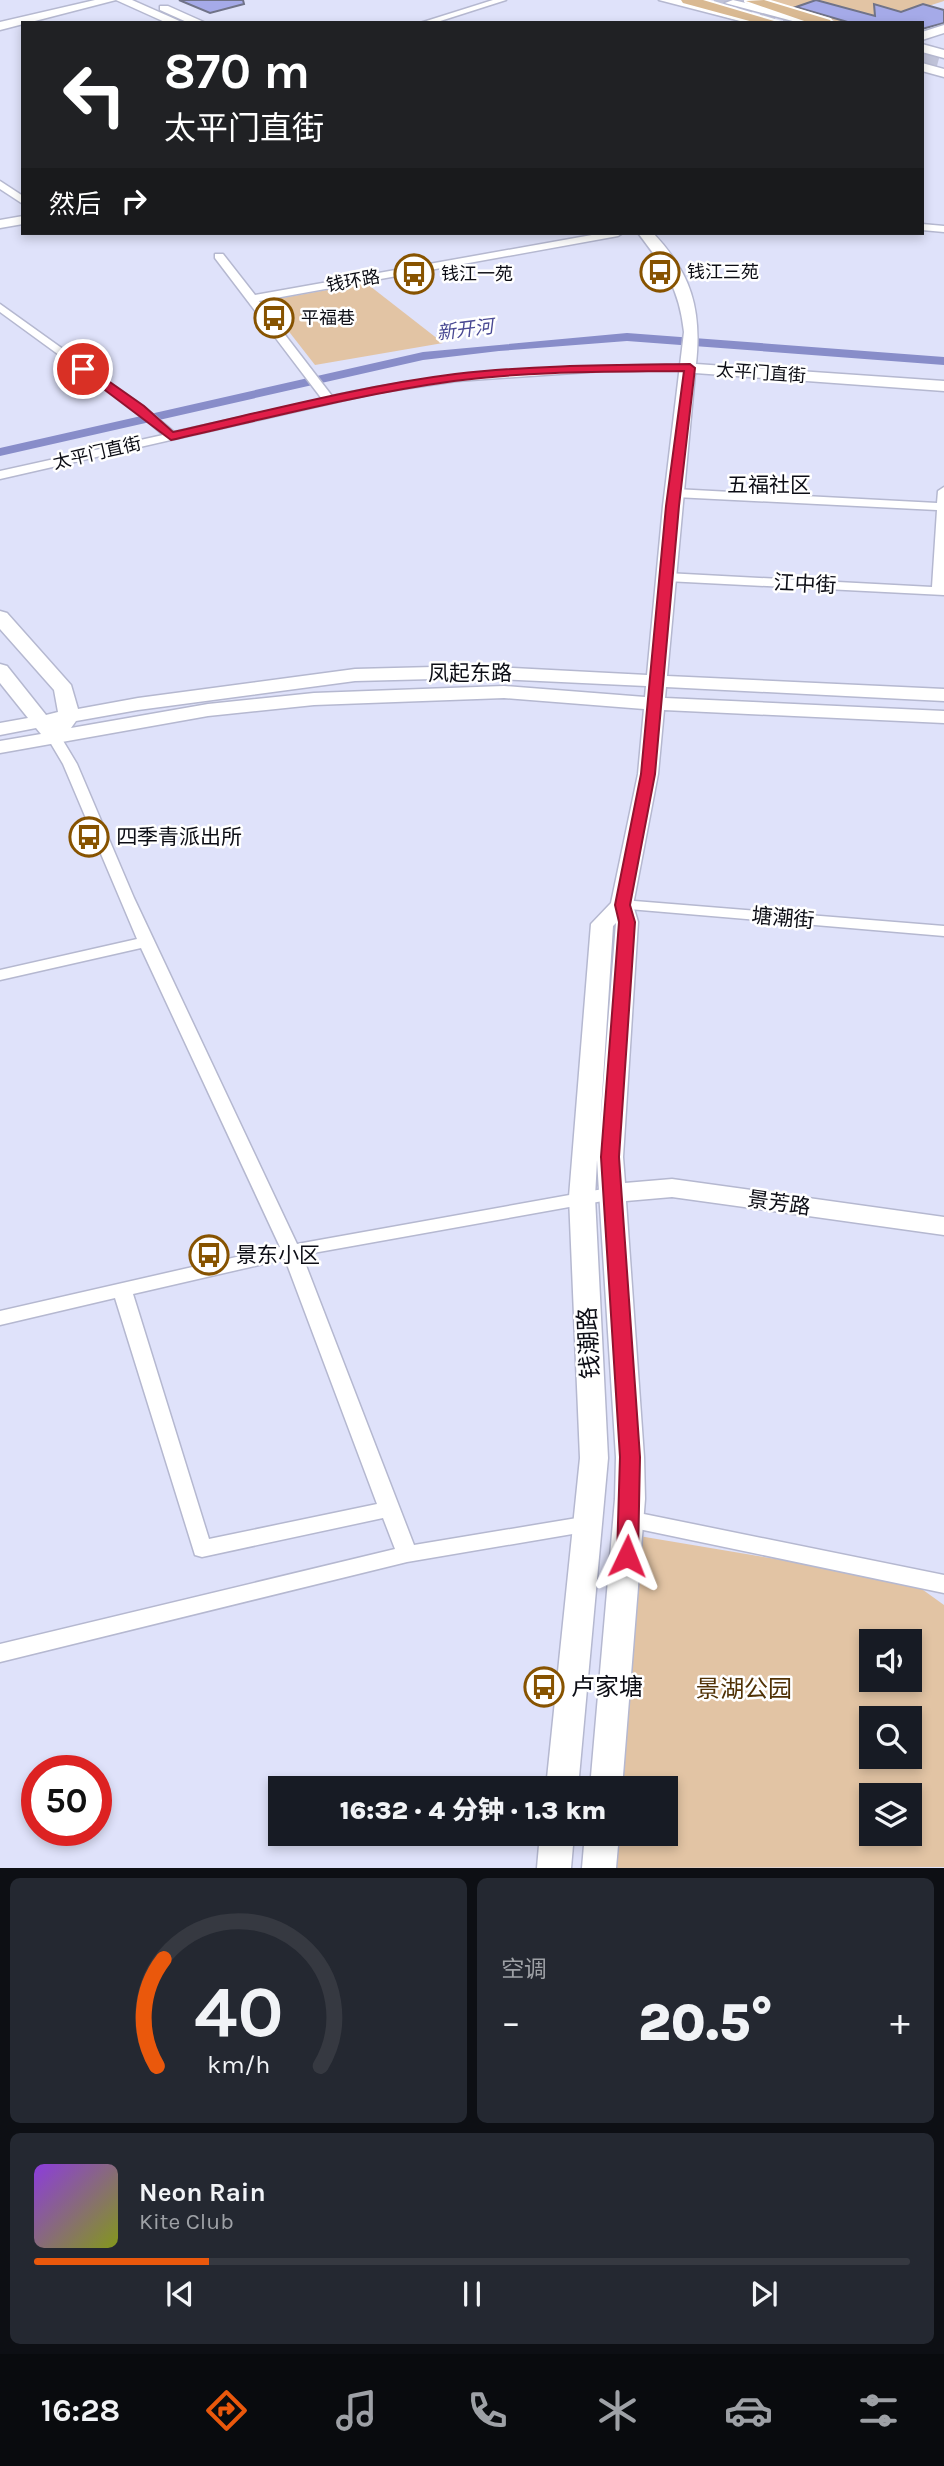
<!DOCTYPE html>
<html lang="zh">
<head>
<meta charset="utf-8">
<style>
  :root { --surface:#171b24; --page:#242831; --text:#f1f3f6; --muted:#9ea1a6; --line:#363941; --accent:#ea580c }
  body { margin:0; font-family:Karla,"Noto Sans SC",sans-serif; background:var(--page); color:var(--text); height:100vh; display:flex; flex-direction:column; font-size:26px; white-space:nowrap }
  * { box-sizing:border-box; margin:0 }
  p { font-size:23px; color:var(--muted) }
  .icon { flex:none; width:38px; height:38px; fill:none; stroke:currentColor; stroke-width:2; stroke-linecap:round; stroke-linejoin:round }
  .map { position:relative; height:1868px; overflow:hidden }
  .details { display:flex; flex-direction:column; gap:10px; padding:10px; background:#0d0f14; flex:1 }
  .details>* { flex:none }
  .top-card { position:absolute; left:21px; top:21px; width:903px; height:214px; border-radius:0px; box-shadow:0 4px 10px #0003; background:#202124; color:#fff; overflow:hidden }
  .fabs { position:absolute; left:859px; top:1629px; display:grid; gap:14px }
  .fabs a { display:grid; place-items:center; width:63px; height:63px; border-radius:0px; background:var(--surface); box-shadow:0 4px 10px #0003; font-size:35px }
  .speed { position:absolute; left:21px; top:1755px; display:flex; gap:14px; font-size:35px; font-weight:700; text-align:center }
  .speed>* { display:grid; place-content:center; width:91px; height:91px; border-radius:50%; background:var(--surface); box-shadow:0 4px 10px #0003; line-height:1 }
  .speed .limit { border:10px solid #d22; background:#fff; color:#111 }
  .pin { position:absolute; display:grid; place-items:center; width:60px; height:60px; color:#fff; margin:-30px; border:4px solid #fff; border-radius:50%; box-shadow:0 2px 7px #0007 }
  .me { position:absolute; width:77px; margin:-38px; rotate:2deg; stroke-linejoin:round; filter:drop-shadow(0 0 5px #0008) }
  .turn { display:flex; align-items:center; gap:24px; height:147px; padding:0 28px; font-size:32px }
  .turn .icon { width:91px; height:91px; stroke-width:2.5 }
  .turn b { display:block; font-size:49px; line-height:60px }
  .then { display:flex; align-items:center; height:66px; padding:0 28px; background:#0003; gap:14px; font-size:26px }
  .big { font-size:52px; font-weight:800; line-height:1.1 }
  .details .widget { flex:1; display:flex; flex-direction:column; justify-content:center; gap:10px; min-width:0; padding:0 24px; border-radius:10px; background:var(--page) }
  .details .dial { align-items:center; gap:0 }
  .dial svg { height:182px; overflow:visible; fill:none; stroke:var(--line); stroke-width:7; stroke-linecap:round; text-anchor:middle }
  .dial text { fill:var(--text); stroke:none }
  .song { display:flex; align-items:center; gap:21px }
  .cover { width:84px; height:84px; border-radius:10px; background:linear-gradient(135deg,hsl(270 70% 55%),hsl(70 70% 35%)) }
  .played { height:7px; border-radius:4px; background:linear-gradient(90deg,var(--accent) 20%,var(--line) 20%) }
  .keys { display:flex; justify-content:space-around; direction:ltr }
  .heat { display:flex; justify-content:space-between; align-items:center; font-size:38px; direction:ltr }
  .details .tiles { flex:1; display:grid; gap:10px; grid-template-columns:1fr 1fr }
  .widget:last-child { grid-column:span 2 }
  .trip { position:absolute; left:268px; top:1776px; width:410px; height:70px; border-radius:0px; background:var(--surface); box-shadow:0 4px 10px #0003; font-weight:800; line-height:70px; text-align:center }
  .tabs { display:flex; height:112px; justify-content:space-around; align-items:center; background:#090b0e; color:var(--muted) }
  .tabs .icon { width:49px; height:49px }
  .tabs .current { color:var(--accent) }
  .tabs b { font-size:32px; color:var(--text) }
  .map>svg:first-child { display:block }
</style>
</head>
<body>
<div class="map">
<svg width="944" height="1868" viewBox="0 0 944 1868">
  <rect width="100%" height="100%" fill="#dfe2fa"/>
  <!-- green -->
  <g fill="#e2c4a4" fill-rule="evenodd">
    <polygon points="760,0 944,0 944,1 875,23 842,23"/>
    <polygon points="366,283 443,343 315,365 269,306 271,300"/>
    <path d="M633,1535L912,1582L944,1605V1867L597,1868L601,1834H665V1788H606ZM872,1642H910V1680H872ZM872,1718H910V1757H872ZM872,1796H910V1834H872Z"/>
  </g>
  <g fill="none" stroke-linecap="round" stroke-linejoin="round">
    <!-- canal -->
    <polygon fill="#888dc9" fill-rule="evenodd" points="627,333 944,357 944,365 627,341 499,351 423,360 0,456 0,448 423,352"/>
  </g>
  <!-- building -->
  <g fill="#a5aae8" stroke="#707388" stroke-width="2">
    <polygon points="179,0 243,0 244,4 210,13"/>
    <polygon points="816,0 875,16 874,4 901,12 923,4 944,10 944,23 922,29 922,23 851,23 796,7"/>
  </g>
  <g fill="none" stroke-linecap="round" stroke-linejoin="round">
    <!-- primary-tunnel -->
    <g stroke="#bfc2d8" stroke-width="16" stroke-dasharray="16 8" stroke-linecap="butt">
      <polyline points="714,0 799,23"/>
      <polyline points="922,60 944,66"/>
    </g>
    <!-- street casing -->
    <g stroke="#b5b8d0" stroke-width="3">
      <g id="street">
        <polygon points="493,0 506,0 434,23 420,23"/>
        <polygon points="0,181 23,196 23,204 0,189"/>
        <polygon points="922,224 944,226 944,232 922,230"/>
        <path d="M603,233H623L618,236L259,301L332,396C450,370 570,365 690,365L694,366V370L603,371L457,381L376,393L0,479V471L163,435L136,411L0,312V304L144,407L174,432L322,399L215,258V254H223L255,295Z"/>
        <polygon points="944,487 944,595 666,581 660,577 666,573 932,587 937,510 675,497 669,493 675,489 937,503 938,491"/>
        <path d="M54,733L59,734L77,764L134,898L297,1244L614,1187L620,1189L623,1193L620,1197L614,1199L302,1255L414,1545L589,1516L596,1518L599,1524L596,1530L407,1562L0,1662V1644L395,1549L383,1518L202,1557L195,1555L115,1298L0,1325V1311L280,1247L141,948L0,980V970L137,939L63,764L47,737ZM285,1259L377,1504L209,1539L133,1294Z"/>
        <polygon points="622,900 944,926 944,936 617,908 614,905"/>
        <polygon points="629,1511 944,1575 944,1593 629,1527 622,1525 619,1519 622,1513"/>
      </g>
    </g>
    <!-- secondary casing -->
    <g stroke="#b5b8d0" stroke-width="3">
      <g id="secondary">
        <polygon points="95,0 116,0 0,30 0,22"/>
        <polygon points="116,0 132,0 184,23 167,23"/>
        <polygon points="659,0 680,0 754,19 748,23"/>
        <polygon points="733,0 820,20 822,23 800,23 725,3"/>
        <polygon points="160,6 168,6 206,23 189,23 160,10"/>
        <polygon points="944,25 944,33 922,40 922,32"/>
        <polygon points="922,44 944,50 944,58 922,52"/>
        <polygon points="922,63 944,69 944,77 922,71"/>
        <polygon points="23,216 23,224 0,228 0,220"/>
        <path d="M638,233H653C691,273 702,309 696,364L944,381V391L695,373L667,676L944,689V701L666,687L665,698L944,711V723L664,710L658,774L633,905L638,922L623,1157L625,1183L672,1179L944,1217V1235L672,1197L626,1201L644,1457L645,1499L622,1788H590L615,1499L616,1457L597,1160L595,1197L608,1458L578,1788H546L580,1458L569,1197L591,924L611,903L638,774L644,709L504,698L314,705L208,716L0,753V741L41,734L36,728L0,735V723L28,718L0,683V664L7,666L46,715L58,712L54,690L0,629V611L7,613L71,685L78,709L138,698L355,669L473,666L647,675L663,506L684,332C679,287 664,267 638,233ZM473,678L646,686L645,697L504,686L314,693L208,704L71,728L76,721L138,710L355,681ZM616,923L600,1126L613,926Z"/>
        <polygon points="540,1834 574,1834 571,1868 537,1868"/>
        <polygon points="585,1834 619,1834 616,1868 582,1868"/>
      </g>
    </g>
    <!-- primary casing -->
    <g stroke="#fff" stroke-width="4">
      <g id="primary">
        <polygon points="681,0 703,0 781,23 757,23 683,3"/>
        <polygon points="764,0 830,20 832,23 810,23 746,1"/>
      </g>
    </g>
    <!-- street -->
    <use href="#street" fill="#fff" fill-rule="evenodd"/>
    <!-- secondary -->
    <use href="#secondary" fill="#fff" fill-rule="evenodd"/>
    <!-- primary -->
    <use href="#primary" fill="#d9b992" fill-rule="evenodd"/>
  </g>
  <!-- route -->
  <path fill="#e11d48" stroke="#92132f" stroke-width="2" d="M690,364L695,368L679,506L655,774L630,905L635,922L619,1157L640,1457L638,1556L635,1562L627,1564L620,1562L617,1556L620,1457L601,1157L619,922L615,905L641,774L666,506L684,371C608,372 529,371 454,381C359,394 265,419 171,440L77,369L87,366L144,406L173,432C267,411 360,386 455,374C533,365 612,365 690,364Z"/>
  <!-- icons -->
  <defs>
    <g id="bus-ring" transform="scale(2.0125)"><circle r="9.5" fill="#fff" stroke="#875300" stroke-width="1.5"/><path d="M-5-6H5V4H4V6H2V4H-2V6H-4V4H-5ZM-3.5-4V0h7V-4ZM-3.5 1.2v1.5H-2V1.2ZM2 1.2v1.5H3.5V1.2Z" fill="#875300"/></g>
  </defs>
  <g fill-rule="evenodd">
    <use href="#bus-ring" x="660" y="272"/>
    <use href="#bus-ring" x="414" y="274"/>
    <use href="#bus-ring" x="274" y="318"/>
    <use href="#bus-ring" x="89" y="837"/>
    <use href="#bus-ring" x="209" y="1255"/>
    <use href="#bus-ring" x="544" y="1687"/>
  </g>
  <g text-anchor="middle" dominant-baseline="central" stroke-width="5" stroke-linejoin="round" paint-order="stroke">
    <!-- far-poi labels -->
    <g font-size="18" fill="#0c0d15" stroke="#fff" text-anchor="start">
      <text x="687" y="272">钱江三苑</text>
      <text x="441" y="274">钱江一苑</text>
      <text x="301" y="318">平福巷</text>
    </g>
    <!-- far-street labels -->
    <g font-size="18" fill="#0c0d15" stroke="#fff">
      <text transform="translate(353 281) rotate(-10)">钱环路</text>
      <text transform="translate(761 373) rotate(4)">太平门直街</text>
      <text transform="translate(97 453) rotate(-13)">太平门直街</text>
    </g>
    <!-- far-water labels -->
    <g font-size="19" font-style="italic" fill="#494993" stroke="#fff">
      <text transform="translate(465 330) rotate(-7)">新开河</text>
    </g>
    <!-- far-quarter labels -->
    <g font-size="21" fill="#0c0d15" stroke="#fff">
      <text x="769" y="485">五福社区</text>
    </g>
    <!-- street labels -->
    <g font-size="21" fill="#0c0d15" stroke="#fff">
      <text transform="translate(805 584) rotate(3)">江中街</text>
      <text x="470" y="673">凤起东路</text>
      <text transform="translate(783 918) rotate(5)">塘潮街</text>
      <text transform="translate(779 1203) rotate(8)">景芳路</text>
    </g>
    <!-- poi labels -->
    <g font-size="21" fill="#0c0d15" stroke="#fff" text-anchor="start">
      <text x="116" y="837">四季青派出所</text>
      <text x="236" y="1255">景东小区</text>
    </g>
    <!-- near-street labels -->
    <g font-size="24" fill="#0c0d15" stroke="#fff">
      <text transform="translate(589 1343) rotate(-93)">钱潮路</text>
    </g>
    <!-- near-poi labels -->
    <g font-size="24" fill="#0c0d15" stroke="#fff" text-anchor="start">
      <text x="571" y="1687">卢家塘</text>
    </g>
    <!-- near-park labels -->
    <g font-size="24" fill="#503105" stroke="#fff">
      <text x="744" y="1689">景湖公园</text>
    </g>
  </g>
</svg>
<div class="fabs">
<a><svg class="icon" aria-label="sound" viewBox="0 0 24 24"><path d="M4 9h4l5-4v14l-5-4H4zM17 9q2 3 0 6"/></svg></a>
<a><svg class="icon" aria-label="search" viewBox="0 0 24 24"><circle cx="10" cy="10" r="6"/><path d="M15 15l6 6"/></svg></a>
<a><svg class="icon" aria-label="layers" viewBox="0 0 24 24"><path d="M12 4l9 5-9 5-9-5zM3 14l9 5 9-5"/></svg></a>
</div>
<div class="speed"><div class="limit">50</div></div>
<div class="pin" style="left:83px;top:369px;background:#d93025"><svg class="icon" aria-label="arrive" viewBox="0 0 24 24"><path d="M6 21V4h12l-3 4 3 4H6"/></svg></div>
<svg class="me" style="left:627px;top:1556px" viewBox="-20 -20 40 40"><path d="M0-17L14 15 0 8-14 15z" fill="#e11d48" stroke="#fff" stroke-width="4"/></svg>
<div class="trip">16:32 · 4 分钟 · 1.3 km</div>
<div class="top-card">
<div class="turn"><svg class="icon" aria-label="left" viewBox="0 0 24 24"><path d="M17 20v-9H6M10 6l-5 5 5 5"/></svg><div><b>870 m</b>太平门直街</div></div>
<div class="then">然后<svg class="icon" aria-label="right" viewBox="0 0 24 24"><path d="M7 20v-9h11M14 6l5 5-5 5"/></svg></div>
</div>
</div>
<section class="details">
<div class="tiles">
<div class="widget dial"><svg viewBox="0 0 100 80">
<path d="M14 69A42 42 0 1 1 86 69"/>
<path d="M14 69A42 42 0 0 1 17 22" stroke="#ea580c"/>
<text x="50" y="56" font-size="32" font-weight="700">40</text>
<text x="50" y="72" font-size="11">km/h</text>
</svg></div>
<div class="widget"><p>空调</p>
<div class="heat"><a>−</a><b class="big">20.5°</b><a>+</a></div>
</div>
<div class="widget">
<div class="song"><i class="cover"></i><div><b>Neon Rain</b><p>Kite Club</p></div></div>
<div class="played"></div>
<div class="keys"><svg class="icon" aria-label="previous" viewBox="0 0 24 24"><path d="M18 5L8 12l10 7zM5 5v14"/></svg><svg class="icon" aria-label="pause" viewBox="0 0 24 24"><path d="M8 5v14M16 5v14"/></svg><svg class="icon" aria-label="next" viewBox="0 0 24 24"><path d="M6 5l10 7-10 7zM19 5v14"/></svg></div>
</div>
</div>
</section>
<nav class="tabs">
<b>16:28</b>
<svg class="icon current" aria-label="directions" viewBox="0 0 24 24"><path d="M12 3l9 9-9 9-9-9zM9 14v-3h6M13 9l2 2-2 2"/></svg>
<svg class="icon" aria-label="music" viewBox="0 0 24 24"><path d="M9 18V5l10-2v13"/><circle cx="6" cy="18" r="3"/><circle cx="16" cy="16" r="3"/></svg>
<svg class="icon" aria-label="phone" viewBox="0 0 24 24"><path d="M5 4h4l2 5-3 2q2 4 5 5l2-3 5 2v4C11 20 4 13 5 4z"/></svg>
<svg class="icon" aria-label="climate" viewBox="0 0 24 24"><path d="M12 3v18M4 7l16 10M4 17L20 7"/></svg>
<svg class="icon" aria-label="car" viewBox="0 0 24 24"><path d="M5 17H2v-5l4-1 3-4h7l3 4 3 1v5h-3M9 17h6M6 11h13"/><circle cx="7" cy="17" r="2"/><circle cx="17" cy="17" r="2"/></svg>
<svg class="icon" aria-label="filters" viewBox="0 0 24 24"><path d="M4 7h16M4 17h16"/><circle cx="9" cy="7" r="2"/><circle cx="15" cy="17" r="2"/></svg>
</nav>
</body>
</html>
